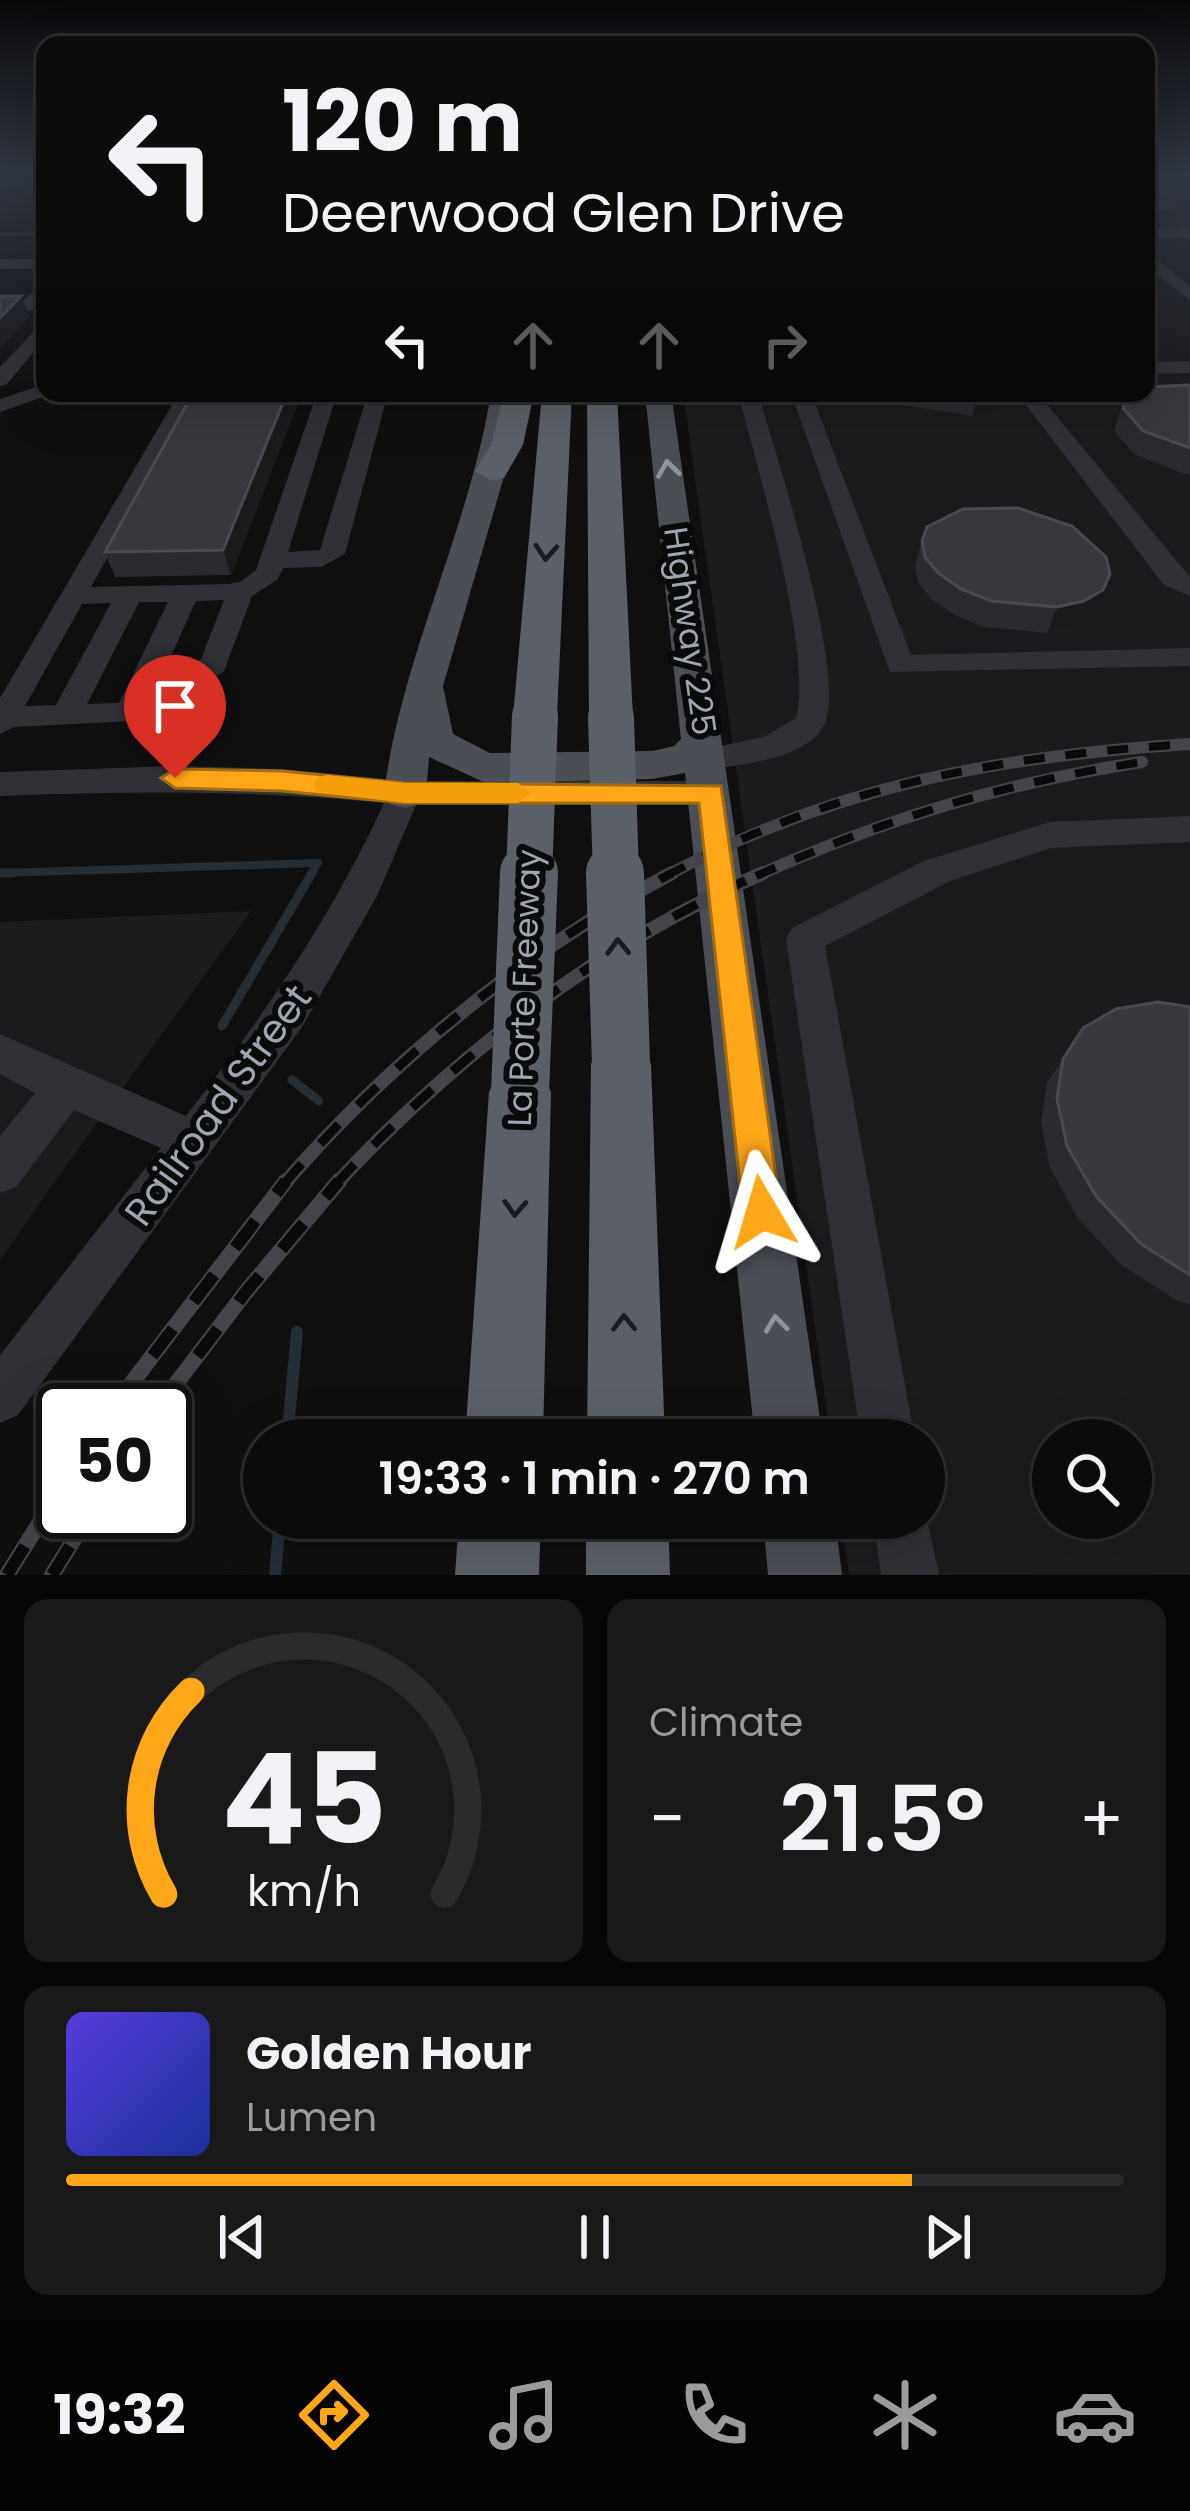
<!DOCTYPE html>
<html lang="en">
<head>
<meta charset="utf-8">
<style>
  :root { --surface:#0b0b0c; --page:#19191a; --text:#f1f3f6; --muted:#9a9b9d; --line:#2b2b2d; --accent:#ffa718 }
  body { margin:0; font-family:Poppins,sans-serif; background:var(--page); color:var(--text); height:100vh; display:flex; flex-direction:column; font-size:45px; white-space:nowrap }
  * { box-sizing:border-box; margin:0 }
  p { font-size:39px; color:var(--muted) }
  .icon { flex:none; width:66px; height:66px; fill:none; stroke:currentColor; stroke-width:2; stroke-linecap:round; stroke-linejoin:round }
  .map { position:relative; height:1575px; overflow:hidden }
  .panel { display:flex; flex-direction:column; gap:24px; padding:24px; background:#060607; flex:1 }
  .panel>* { flex:none }
  .banner { position:absolute; left:36px; top:36px; width:1119px; height:366px; border-radius:24px; box-shadow:0 12px 48px #0002,0 0 0 3px var(--line); background:#0b0b0c; color:var(--text); overflow:hidden }
  .buttons { position:absolute; left:1032px; top:1419px; display:grid; gap:24px }
  .buttons a { display:grid; place-items:center; width:120px; height:120px; border-radius:50%; background:var(--surface); box-shadow:0 12px 48px #0002,0 0 0 3px var(--line); font-size:60px }
  .speed { position:absolute; left:36px; top:1383px; display:flex; gap:24px; font-size:60px; font-weight:700; text-align:center }
  .speed>* { display:grid; place-content:center; width:156px; height:156px; border-radius:50%; background:var(--surface); box-shadow:0 12px 48px #0002,0 0 0 3px var(--line); line-height:1 }
  .speed .limit { border:6px solid #111; border-radius:18px; background:#fff; color:#111 }
  .pin { position:absolute; display:grid; place-items:center; width:102px; height:102px; color:#fff; margin:-123px -51px; border-radius:50% 50% 50% 0; rotate:-45deg; box-shadow:0 0 12px #0007 }
  .pin .icon { rotate:45deg }
  .me { position:absolute; width:132px; margin:-66px; rotate:353deg; stroke-linejoin:round; filter:drop-shadow(0 0 9px #0008) }
  .turn { display:flex; align-items:center; gap:42px; height:252px; padding:0 48px; font-size:54px }
  .turn .icon { width:156px; height:156px; stroke-width:2.5 }
  .turn b { display:block; font-size:84px; line-height:102px }
  .lanes { display:flex; align-items:center; height:114px; padding:0 48px; background:#0003; justify-content:center; gap:60px; direction:ltr }
  .lanes .off { opacity:.35 }
  .big { font-size:90px; font-weight:600; line-height:1.1 }
  .panel .card { flex:1; display:flex; flex-direction:column; justify-content:center; gap:18px; min-width:0; padding:0 42px; border-radius:24px; background:var(--page) }
  .panel .dial { align-items:center; gap:0 }
  .dial svg { height:312px; overflow:visible; fill:none; stroke:var(--line); stroke-width:7; stroke-linecap:round; text-anchor:middle }
  .dial text { fill:var(--text); stroke:none }
  .song { display:flex; align-items:center; gap:36px }
  .cover { width:144px; height:144px; border-radius:18px; background:linear-gradient(135deg,hsl(250 70% 55%),hsl(230 70% 35%)) }
  .played { height:12px; border-radius:6px; background:linear-gradient(90deg,var(--accent) 80%,var(--line) 80%) }
  .keys { display:flex; justify-content:space-around; direction:ltr }
  .heat { display:flex; justify-content:space-between; align-items:center; font-size:66px; direction:ltr }
  .panel .tiles { flex:1; display:grid; gap:24px; grid-template-columns:1fr 1fr }
  .card:last-child { grid-column:span 2 }
  .trip { position:absolute; left:243px; top:1419px; width:702px; height:120px; border-radius:60px; background:var(--surface); box-shadow:0 12px 48px #0002,0 0 0 3px var(--line); font-weight:600; line-height:120px; text-align:center }
  .dock { display:flex; height:192px; justify-content:space-around; align-items:center; background:#040405; color:var(--muted) }
  .dock .icon { width:84px; height:84px }
  .dock .selected { color:var(--accent) }
  .dock b { font-size:54px; color:var(--text) }
  .map>svg:first-child { display:block }
</style>
</head>
<body>
<div class="map">
<svg width="1190" height="1575" viewBox="0 0 1190 1575">
  <rect width="100%" height="100%" fill="#0f0f10"/>
  <!-- built -->
  <g fill="#1b1b1e" fill-rule="evenodd">
    <path d="M1146,173H1190V1575H849L841,1518H924V1440H831L683,393H1146ZM1053,1440H1131V1518H1053Z"/>
    <polygon points="251,911 48,1191 0,1260 0,922"/>
  </g>
  <g fill="none" stroke-linecap="round" stroke-linejoin="round">
    <!-- stream-far3 -->
    <g stroke="#252e35" stroke-width="3">
      <polyline points="1146,220 1190,220"/>
      <polyline points="0,234 45,234"/>
    </g>
    <!-- stream-far2 -->
    <g stroke="#252e35" stroke-width="8">
      <polyline points="0,873 318,863"/>
      <polyline points="310,876 317,864"/>
    </g>
    <!-- stream-far1 -->
    <g stroke="#252e35" stroke-width="9">
      <polyline points="0,873 12,873"/>
      <polyline points="222,1026 312,873"/>
      <polyline points="292,1080 319,1101"/>
    </g>
    <!-- stream -->
    <g stroke="#252e35" stroke-width="12">
      <polyline points="287,1440 297,1332"/>
      <polyline points="275,1575 280,1518"/>
    </g>
    <!-- minor -->
    <g fill="#303136" fill-rule="evenodd">
      <polygon points="1146,173 1178,196 1174,208 1146,214 1146,206 1165,200 1146,183"/>
      <rect x="1146" y="228" width="44" height="10"/>
      <polygon points="1146,251 1190,286 1190,300 1146,265"/>
      <rect x="0" y="259" width="45" height="10"/>
      <polygon points="45,281 45,296 32,311 20,311 20,303"/>
      <polygon points="45,320 45,338 7,384 0,386 0,367"/>
      <polygon points="1190,361 1190,373 1146,374 1146,362"/>
      <polygon points="45,384 45,393 52,394 0,412 0,399"/>
      <path d="M179,393H199L91,587L228,584L240,582L256,570L317,393H337L288,552L320,550L368,393H388L345,554L321,567L283,568L277,580L252,596L224,671L152,720L14,727L0,734V698ZM224,600L201,659L156,689L196,601ZM139,602H168L119,703L87,704ZM111,603L56,705L25,706L82,604Z"/>
      <path d="M738,393H758C775,452 849,677 824,725C806,760 741,764 707,770L696,767L691,759L696,751L764,737L796,718C814,654 756,464 738,393Z"/>
      <polygon points="791,393 811,393 911,655 1190,648 1190,666 890,672"/>
      <polygon points="1024,393 1044,393 1043,400 1190,577 1190,596 1164,585 1026,405"/>
      <path d="M175,766L282,769L405,781H712L724,785L729,793L724,801L712,805H416L377,896L302,1027L18,1415L0,1423V1355L161,1148L74,1110L16,1187L0,1193V1136L35,1093L0,1074V1034L186,1116C265,1014 330,920 384,803C255,790 129,791 0,796V772Z"/>
      <polygon points="1190,816 1190,842 1051,848 950,881 825,946 915,1440 861,1440 786,939 792,928 924,861 1050,822"/>
      <polygon points="924,1506 939,1575 881,1575 873,1518 924,1518"/>
    </g>
    <!-- major -->
    <g fill="#4b4e55" fill-rule="evenodd">
      <path d="M491,393H517L507,466L443,686L453,734L490,753L652,751L674,746L681,739L645,393H671L823,1440H755L685,773L652,779L486,783L429,757L426,793L420,804L405,808L390,804L384,793C402,655 469,530 491,393Z"/>
      <polygon points="763,1518 835,1518 842,1575 768,1575"/>
    </g>
    <!-- highway -->
    <g fill="#5b5f67" fill-rule="evenodd">
      <polygon points="504,393 534,393 523,445 504,478 492,481 475,471 491,445"/>
      <polygon points="542,393 572,393 557,716 551,727 535,731 519,727 513,716"/>
      <polygon points="587,393 617,393 633,718 627,729 611,733 595,729 589,718"/>
      <polygon points="621,1036 642,1044 651,1064 665,1440 587,1440 591,1064 600,1044"/>
      <polygon points="520,1063 542,1072 551,1092 543,1440 465,1440 489,1092 498,1072"/>
      <polygon points="459,1518 541,1518 539,1575 455,1575"/>
      <polygon points="586,1518 668,1518 670,1575 586,1575"/>
    </g>
    <!-- rail-far2 casing -->
    <g stroke="#43454b" stroke-width="12">
      <g id="rail-far2">
        <path d="M666,876C835,785 1000,756 1190,744"/>
        <path d="M756,876C885,819 1003,783 1142,762"/>
      </g>
    </g>
    <!-- rail-far1 casing -->
    <g stroke="#43454b" stroke-width="14">
      <g id="rail-far1">
        <path d="M284,1184C391,1060 527,950 672,873"/>
        <path d="M336,1184C456,1055 601,943 763,873"/>
      </g>
    </g>
    <!-- rail casing -->
    <g stroke="#43454b" stroke-width="16">
      <g id="rail">
        <polyline points="111,1410 286,1181"/>
        <polyline points="156,1410 245,1293 339,1181"/>
        <polyline points="7,1575 63,1485"/>
        <polyline points="52,1575 91,1512"/>
      </g>
    </g>
    <!-- rail-far2 -->
    <use href="#rail-far2" stroke="#0a0a0b" stroke-width="8" stroke-dasharray="21" stroke-linecap="butt"/>
    <!-- rail-far1 -->
    <use href="#rail-far1" stroke="#0a0a0b" stroke-width="9" stroke-dasharray="27" stroke-linecap="butt"/>
    <!-- rail -->
    <use href="#rail" stroke="#0a0a0b" stroke-width="12" stroke-dasharray="34" stroke-linecap="butt"/>
    <!-- highway-bridge-far1 -->
    <g stroke="#5b5f67" stroke-width="46">
      <polyline points="611,718 616,876"/>
      <polyline points="529,876 535,716"/>
    </g>
    <!-- highway-bridge -->
    <g stroke="#5b5f67" stroke-width="58">
      <polyline points="615,873 621,1064"/>
      <polyline points="520,1092 529,873"/>
    </g>
  </g>
  <!-- wall -->
  <g fill="#2b2b2f">
    <polygon points="1190,385 1190,475 1182,473 1134,454 1114,431 1125,398"/>
    <polygon points="884,393 1015,393 1014,397 993,412 972,416 902,405 886,396"/>
    <polygon points="298,403 231,575 115,577 105,552"/>
    <polygon points="922,541 1092,615 1073,627 1047,633 983,627 953,614 931,599 918,582 915,566"/>
    <polygon points="1190,1007 1190,1305 1176,1300 1120,1264 1077,1217 1050,1168 1041,1122 1047,1083 1083,1028"/>
  </g>
  <!-- shaded-wall -->
  <g fill="#1a1a1d">
    <polygon points="21,296 29,317 0,349 0,318"/>
    <polygon points="287,393 295,393 298,403 231,575 223,550"/>
    <polygon points="979,393 1015,393 1014,397 993,412 972,416"/>
    <polygon points="1110,574 1092,615 1073,627 1047,633 1057,607"/>
  </g>
  <!-- building -->
  <g fill="#37383d" stroke="#484a50" stroke-width="3">
    <polygon points="0,296 21,296 0,318"/>
    <polygon points="1190,385 1190,448 1143,431 1123,408 1125,398 1131,393 1146,393 1146,387"/>
    <polygon points="193,393 287,393 223,550 105,552"/>
    <polygon points="1018,508 1072,526 1106,557 1110,574 1103,590 1084,601 1057,607 991,601 961,589 938,573 925,557 922,541 927,527 963,509"/>
    <polygon points="1158,1002 1190,1007 1190,1275 1141,1244 1096,1196 1067,1146 1057,1099 1063,1059 1083,1028 1116,1009"/>
  </g>
  <!-- one-way arrows -->
  <defs><path id="oneway-chevron" d="M-2-3.5L2.5 0L-2 3.5" fill="none" stroke-width="1.6" stroke-linecap="round" stroke-linejoin="round" transform="scale(3)"/></defs>
  <g stroke="#8e94a0">
    <use href="#oneway-chevron" transform="translate(668 469) rotate(-98)"/>
    <use href="#oneway-chevron" transform="translate(776 1324) rotate(-97)"/>
  </g>
  <g stroke="#1a1b1d">
    <use href="#oneway-chevron" transform="translate(546 552) rotate(94)"/>
    <use href="#oneway-chevron" transform="translate(618 947) rotate(-92)"/>
    <use href="#oneway-chevron" transform="translate(515 1208) rotate(93)"/>
    <use href="#oneway-chevron" transform="translate(624 1323) rotate(-91)"/>
  </g>
  <!-- sky -->
  <linearGradient id="sky" x2="0" y2="1"><stop stop-color="#080809"/><stop offset="0.44" stop-color="#313742"/><stop offset="1" stop-color="#313742" stop-opacity="0"/></linearGradient>
  <rect width="1190" height="394" fill="url(#sky)"/>
  <!-- route -->
  <polygon fill="#ffa718" stroke="#a66d10" stroke-width="3" points="175,769 282,771 405,783 721,786 781,1212 776,1225 762,1231 748,1225 743,1212 699,803 405,803 282,791 175,788 161,778"/>
  <!-- slow -->
  <polygon fill="#f59e0b" points="327,775 405,783 518,783 532,793 518,803 405,803 317,792 313,785 317,778"/>
  <g text-anchor="middle" dominant-baseline="central" stroke-width="12" stroke-linejoin="round" paint-order="stroke">
    <!-- street labels -->
    <g font-size="33" fill="#9fa6b3" stroke="#0a0a0b">
      <text transform="translate(690 631) rotate(82)">Highway 225</text>
      <text transform="translate(524 988) rotate(-88)">La Porte Freeway</text>
    </g>
    <!-- near-street labels -->
    <g font-size="39" fill="#9fa6b3" stroke="#0a0a0b">
      <text transform="translate(218 1105) rotate(-54)">Railroad Street</text>
    </g>
  </g>
</svg>
<div class="buttons">
<a><svg class="icon" aria-label="search" viewBox="0 0 24 24"><circle cx="10" cy="10" r="6"/><path d="M15 15l6 6"/></svg></a>
</div>
<div class="speed"><div class="limit">50</div></div>
<div class="pin" style="left:175px;top:778px;background:#d93025"><svg class="icon" aria-label="arrive" viewBox="0 0 24 24"><path d="M6 21V4h12l-3 4 3 4H6"/></svg></div>
<svg class="me" style="left:762px;top:1212px" viewBox="-20 -20 40 40"><path d="M0-17L14 15 0 8-14 15z" fill="#ffa718" stroke="#fff" stroke-width="4"/></svg>
<div class="trip">19:33 · 1 min · 270 m</div>
<div class="banner">
<div class="turn"><svg class="icon" aria-label="left" viewBox="0 0 24 24"><path d="M17 20v-9H6M10 6l-5 5 5 5"/></svg><div><b>120 m</b>Deerwood Glen Drive</div></div>
<div class="lanes"><svg class="icon" aria-label="left" viewBox="0 0 24 24"><path d="M17 20v-9H6M10 6l-5 5 5 5"/></svg><svg class="icon off" aria-label="ahead" viewBox="0 0 24 24"><path d="M12 20V5M6 11l6-6 6 6"/></svg><svg class="icon off" aria-label="ahead" viewBox="0 0 24 24"><path d="M12 20V5M6 11l6-6 6 6"/></svg><svg class="icon off" aria-label="right" viewBox="0 0 24 24"><path d="M7 20v-9h11M14 6l5 5-5 5"/></svg></div>
</div>
</div>
<section class="panel">
<div class="tiles">
<div class="card dial"><svg viewBox="0 0 100 80">
<path d="M14 69A42 42 0 1 1 86 69"/>
<path d="M14 69A42 42 0 0 1 21 17" stroke="#ffa718"/>
<text x="50" y="56" font-size="32" font-weight="700">45</text>
<text x="50" y="72" font-size="11">km/h</text>
</svg></div>
<div class="card"><p>Climate</p>
<div class="heat"><a>−</a><b class="big">21.5°</b><a>+</a></div>
</div>
<div class="card">
<div class="song"><i class="cover"></i><div><b>Golden Hour</b><p>Lumen</p></div></div>
<div class="played"></div>
<div class="keys"><svg class="icon" aria-label="previous" viewBox="0 0 24 24"><path d="M18 5L8 12l10 7zM5 5v14"/></svg><svg class="icon" aria-label="pause" viewBox="0 0 24 24"><path d="M8 5v14M16 5v14"/></svg><svg class="icon" aria-label="next" viewBox="0 0 24 24"><path d="M6 5l10 7-10 7zM19 5v14"/></svg></div>
</div>
</div>
</section>
<nav class="dock">
<b>19:32</b>
<svg class="icon selected" aria-label="directions" viewBox="0 0 24 24"><path d="M12 3l9 9-9 9-9-9zM9 14v-3h6M13 9l2 2-2 2"/></svg>
<svg class="icon" aria-label="music" viewBox="0 0 24 24"><path d="M9 18V5l10-2v13"/><circle cx="6" cy="18" r="3"/><circle cx="16" cy="16" r="3"/></svg>
<svg class="icon" aria-label="phone" viewBox="0 0 24 24"><path d="M5 4h4l2 5-3 2q2 4 5 5l2-3 5 2v4C11 20 4 13 5 4z"/></svg>
<svg class="icon" aria-label="climate" viewBox="0 0 24 24"><path d="M12 3v18M4 7l16 10M4 17L20 7"/></svg>
<svg class="icon" aria-label="car" viewBox="0 0 24 24"><path d="M5 17H2v-5l4-1 3-4h7l3 4 3 1v5h-3M9 17h6M6 11h13"/><circle cx="7" cy="17" r="2"/><circle cx="17" cy="17" r="2"/></svg>
</nav>
</body>
</html>
